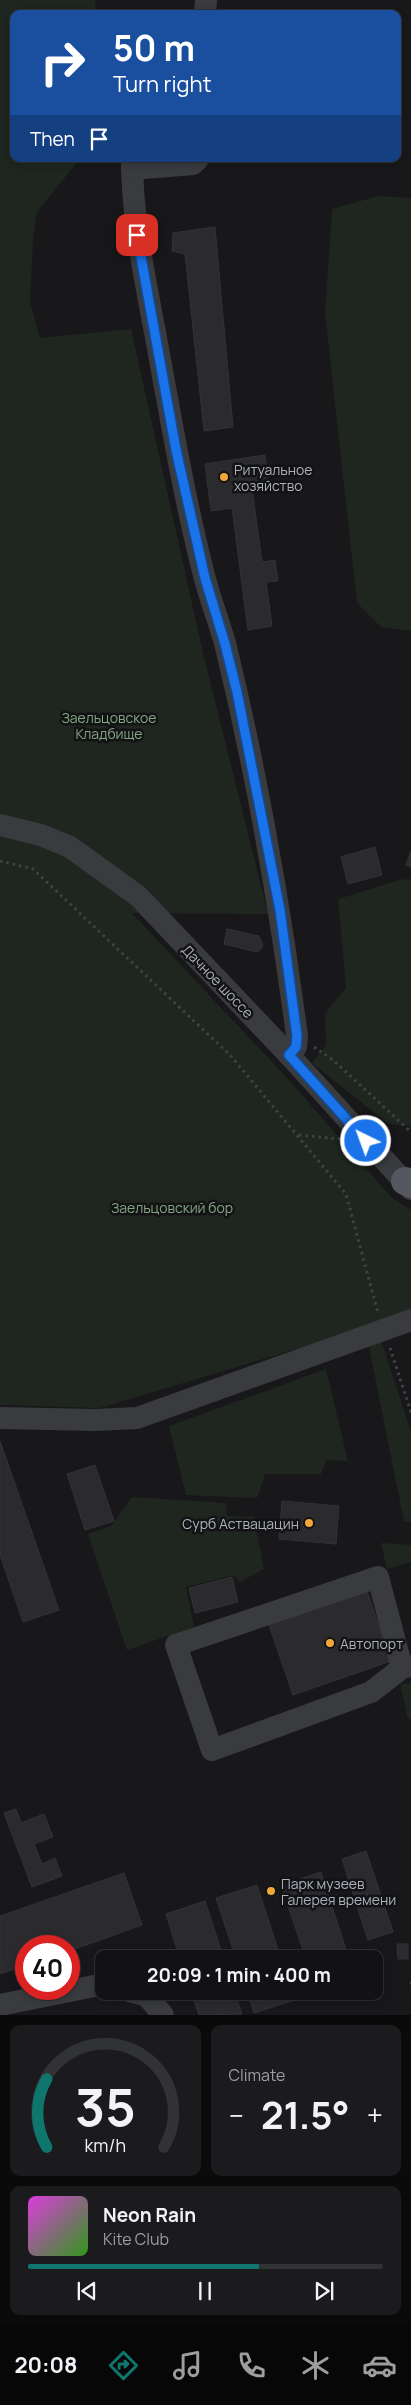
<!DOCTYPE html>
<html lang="en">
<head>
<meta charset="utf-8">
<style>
  :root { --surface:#121214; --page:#1b1b1d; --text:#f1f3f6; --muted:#9c9ea0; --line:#313234; --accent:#0f766e }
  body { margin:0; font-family:Manrope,sans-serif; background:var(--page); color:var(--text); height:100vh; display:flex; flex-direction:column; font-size:19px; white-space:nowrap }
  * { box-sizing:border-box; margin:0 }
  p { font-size:16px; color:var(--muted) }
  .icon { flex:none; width:28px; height:28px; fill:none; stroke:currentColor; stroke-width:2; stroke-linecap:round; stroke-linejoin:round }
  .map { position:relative; height:2015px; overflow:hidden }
  .details { display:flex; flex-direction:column; gap:10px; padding:10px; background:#0a0a0b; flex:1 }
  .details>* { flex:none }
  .top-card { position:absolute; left:10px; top:10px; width:391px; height:152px; border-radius:10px; box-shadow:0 2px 8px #0003,0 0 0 1px var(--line); background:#1a4fa0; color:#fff; overflow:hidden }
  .speed { position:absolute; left:15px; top:1935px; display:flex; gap:10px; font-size:25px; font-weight:700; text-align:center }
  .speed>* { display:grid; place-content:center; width:65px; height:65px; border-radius:50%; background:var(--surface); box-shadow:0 2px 8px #0003,0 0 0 1px var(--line); line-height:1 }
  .speed .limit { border:8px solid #d22; background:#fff; color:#111 }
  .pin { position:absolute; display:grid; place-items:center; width:42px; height:42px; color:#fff; margin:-21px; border-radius:10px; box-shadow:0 2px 8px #0006 }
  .me { position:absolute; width:55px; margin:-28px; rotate:318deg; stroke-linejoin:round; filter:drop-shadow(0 0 4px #0008) }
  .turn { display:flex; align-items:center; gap:18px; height:105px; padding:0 20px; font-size:22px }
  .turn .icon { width:65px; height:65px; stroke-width:2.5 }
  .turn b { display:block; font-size:35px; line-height:42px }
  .then { display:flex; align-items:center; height:48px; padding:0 20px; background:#0003; gap:10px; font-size:19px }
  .big { font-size:38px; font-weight:700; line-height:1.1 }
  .details .card { flex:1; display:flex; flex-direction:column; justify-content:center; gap:8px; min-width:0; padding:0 18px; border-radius:10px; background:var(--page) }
  .details .dial { align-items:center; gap:0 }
  .dial svg { height:130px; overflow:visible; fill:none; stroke:var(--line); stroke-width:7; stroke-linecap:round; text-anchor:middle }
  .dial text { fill:var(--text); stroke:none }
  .song { display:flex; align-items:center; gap:15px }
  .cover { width:60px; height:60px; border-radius:8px; background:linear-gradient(135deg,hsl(300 70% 55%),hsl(110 70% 35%)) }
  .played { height:5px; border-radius:2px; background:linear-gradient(90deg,var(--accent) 65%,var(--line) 65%) }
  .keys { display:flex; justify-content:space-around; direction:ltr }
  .heat { display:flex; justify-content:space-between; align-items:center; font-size:28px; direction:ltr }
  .details .tiles { flex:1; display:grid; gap:10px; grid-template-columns:1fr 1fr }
  .card:last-child { grid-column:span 2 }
  .trip { position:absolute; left:95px; top:1950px; width:288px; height:50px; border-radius:10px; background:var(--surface); box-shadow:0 2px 8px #0003,0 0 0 1px var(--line); font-weight:700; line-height:50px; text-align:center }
  .tabs { display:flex; height:80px; justify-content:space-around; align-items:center; background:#070708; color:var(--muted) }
  .tabs .icon { width:35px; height:35px }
  .tabs .current { color:var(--accent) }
  .tabs b { font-size:22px; color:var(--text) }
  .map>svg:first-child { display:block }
</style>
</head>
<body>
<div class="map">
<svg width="411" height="2015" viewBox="0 0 411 2015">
  <rect width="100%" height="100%" fill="#18181a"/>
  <!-- green -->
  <g fill="#1e261f">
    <polygon points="0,0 95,0 96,14 14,14 14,159 80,159 37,212 33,239 30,302 40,338 131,329 201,644 268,914 132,913 289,1080 391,1197 411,1210 411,1311 300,1348 100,1408 0,1405"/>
    <polygon points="378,196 411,198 411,631 381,627 357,603 325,313 332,209"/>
    <polygon points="411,879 411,1126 388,1124 312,1063 326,1045 325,1013 346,988 338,899 399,880"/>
    <polygon points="381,1340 411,1432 411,1522 404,1521 369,1347"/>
    <polygon points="326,1369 348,1461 326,1460 321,1474 265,1474 257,1498 186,1495 169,1426"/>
    <polygon points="132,1497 226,1503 227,1516 254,1517 264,1569 240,1582 234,1575 186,1587 194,1627 127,1650 88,1534 111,1526"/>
    <polygon points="381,1543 411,1545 411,1562 387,1569"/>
    <polygon points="411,1683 411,1719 408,1719 400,1684"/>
  </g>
  <!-- building -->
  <g fill="#2b2b2e" stroke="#323336">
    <polygon points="215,227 233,427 204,431 185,254 172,251 173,233"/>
    <polygon points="265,455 269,486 252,488 262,562 275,560 278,581 266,582 272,626 248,630 232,508 211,511 205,464"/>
    <polygon points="375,847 382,875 348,884 341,857"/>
    <polygon points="411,851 411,867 406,865"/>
    <polygon points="227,929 259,936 263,945 261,949 257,952 224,944"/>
    <polygon points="0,1441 59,1610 23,1622 0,1555"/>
    <polygon points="95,1465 114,1521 85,1530 67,1474"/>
    <polygon points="282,1501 339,1506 336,1544 279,1539"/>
    <polygon points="232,1577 238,1602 195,1613 189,1588"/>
    <polygon points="367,1591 391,1661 293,1695 269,1625"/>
    <polygon points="16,1809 21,1823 44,1814 53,1837 34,1844 42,1864 55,1858 62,1876 32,1887 4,1813"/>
    <polygon points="366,1851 393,1932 368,1940 342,1859"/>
    <polygon points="321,1872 349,1959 306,1959 281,1885"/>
    <polygon points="124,1873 142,1925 69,1951 69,1946 26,1946 26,1965 0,1974 0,1916"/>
    <polygon points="257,1885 281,1959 236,1959 216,1898"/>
    <polygon points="205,1901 224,1959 180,1959 166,1914"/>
    <polygon points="397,1944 408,1944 408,1959 398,1959"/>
    <polygon points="191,1991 234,1991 242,2014 199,2015"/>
    <polygon points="247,1991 292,1991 295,2000 254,2013"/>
    <polygon points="316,1991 333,1991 318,1996"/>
  </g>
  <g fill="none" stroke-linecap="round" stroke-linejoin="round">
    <!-- path -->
    <g stroke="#3f4246" stroke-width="3" stroke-dasharray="2.5 4" stroke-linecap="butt">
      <polyline points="0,861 33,869 230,1055 346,1194 378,1313"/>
      <polyline points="314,1047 333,1060 411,1132"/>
      <polyline points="299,1135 340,1139"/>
      <polyline points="390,1348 411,1412"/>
      <polyline points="410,1983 411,1983"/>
    </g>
    <!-- minor -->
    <g stroke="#393b3f" stroke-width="22">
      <polyline points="205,14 206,0"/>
      <path d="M132,159C132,218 144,274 155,332C170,414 184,498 205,579C211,602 220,624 226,647C257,775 280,906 297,1036L296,1047L289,1055"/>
      <polyline points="132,169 193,164 198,159"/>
      <polyline points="0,825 41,835 70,847 138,896 289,1055 411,1189"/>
      <polyline points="0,1418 95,1420 137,1418 411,1320"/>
      <polyline points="402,1668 378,1577 176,1645 212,1750 371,1692 402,1668 411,1666"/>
      <polyline points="129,1991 147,1996 163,2015"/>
      <polyline points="0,2005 104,1984"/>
    </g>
    <!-- major -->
    <polyline stroke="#55585e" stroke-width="28" points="405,1181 411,1184"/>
  </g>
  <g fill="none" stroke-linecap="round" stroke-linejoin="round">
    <!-- route casing -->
    <g stroke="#114b97" stroke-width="12">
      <polyline id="route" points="137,235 176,450 205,578 225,644 237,692 280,910 297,1036 296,1047 289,1055 366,1141"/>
    </g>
    <!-- route -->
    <use href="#route" stroke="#1a73e8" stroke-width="9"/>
  </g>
  <!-- markers -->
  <g fill="#f1a739" stroke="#131315" stroke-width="2">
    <circle cx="224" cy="477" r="5"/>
    <circle cx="309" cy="1523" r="5"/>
    <circle cx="330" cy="1643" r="5"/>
    <circle cx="271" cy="1891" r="5"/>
  </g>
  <g text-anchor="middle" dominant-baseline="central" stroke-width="5" stroke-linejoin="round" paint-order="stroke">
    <!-- poi labels -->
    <g font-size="14" fill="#abb0ba" stroke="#131315" text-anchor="start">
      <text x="234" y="469">Ритуальное<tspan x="234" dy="16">хозяйство</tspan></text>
      <text x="299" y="1523" text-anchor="end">Сурб Аствацацин</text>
      <text x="340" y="1643">Автопорт</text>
      <text x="281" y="1883">Парк музеев<tspan x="281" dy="16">Галерея времени</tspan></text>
    </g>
    <!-- park labels -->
    <g font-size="14" fill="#82a582" stroke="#131315">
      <text x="109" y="717">Заельцовское<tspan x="109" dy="16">Кладбище</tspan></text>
      <text x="172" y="1207">Заельцовский бор</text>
    </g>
    <!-- street labels -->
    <g font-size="14" fill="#abb0ba" stroke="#131315">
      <text transform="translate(218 981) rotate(46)">Дачное шоссе</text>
    </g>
  </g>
</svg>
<div class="speed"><div class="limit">40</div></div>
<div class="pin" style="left:137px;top:235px;background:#d93025"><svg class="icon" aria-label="arrive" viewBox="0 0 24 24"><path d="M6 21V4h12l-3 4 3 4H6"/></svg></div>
<svg class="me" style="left:366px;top:1141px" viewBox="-20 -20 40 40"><circle r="17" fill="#1a73e8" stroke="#fff" stroke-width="3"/><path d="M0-11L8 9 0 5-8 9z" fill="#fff"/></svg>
<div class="trip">20:09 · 1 min · 400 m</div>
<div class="top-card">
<div class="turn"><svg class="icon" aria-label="right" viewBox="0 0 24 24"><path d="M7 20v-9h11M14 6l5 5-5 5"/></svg><div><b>50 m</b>Turn right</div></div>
<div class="then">Then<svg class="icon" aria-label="arrive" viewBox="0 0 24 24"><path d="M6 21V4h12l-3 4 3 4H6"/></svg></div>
</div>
</div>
<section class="details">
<div class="tiles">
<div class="card dial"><svg viewBox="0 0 100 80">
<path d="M14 69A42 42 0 1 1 86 69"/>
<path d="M14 69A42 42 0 0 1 14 27" stroke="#0f766e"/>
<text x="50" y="56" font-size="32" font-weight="700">35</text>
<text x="50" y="72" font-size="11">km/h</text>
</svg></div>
<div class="card"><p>Climate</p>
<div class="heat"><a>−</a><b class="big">21.5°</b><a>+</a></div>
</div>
<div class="card">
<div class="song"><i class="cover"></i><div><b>Neon Rain</b><p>Kite Club</p></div></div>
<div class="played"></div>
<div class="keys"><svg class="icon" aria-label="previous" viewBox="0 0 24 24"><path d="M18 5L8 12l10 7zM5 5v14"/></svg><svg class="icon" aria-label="pause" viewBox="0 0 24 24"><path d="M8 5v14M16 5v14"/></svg><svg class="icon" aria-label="next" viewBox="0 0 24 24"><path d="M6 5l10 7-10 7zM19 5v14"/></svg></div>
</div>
</div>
</section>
<nav class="tabs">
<b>20:08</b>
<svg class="icon current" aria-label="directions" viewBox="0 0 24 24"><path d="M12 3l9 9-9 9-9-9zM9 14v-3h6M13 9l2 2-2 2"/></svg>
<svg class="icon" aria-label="music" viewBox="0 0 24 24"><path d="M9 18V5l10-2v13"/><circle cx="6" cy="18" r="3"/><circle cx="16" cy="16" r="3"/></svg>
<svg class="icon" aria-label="phone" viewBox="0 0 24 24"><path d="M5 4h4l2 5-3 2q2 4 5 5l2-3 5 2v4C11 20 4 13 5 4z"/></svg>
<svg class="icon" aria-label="climate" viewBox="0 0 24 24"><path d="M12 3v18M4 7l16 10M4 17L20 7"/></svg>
<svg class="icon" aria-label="car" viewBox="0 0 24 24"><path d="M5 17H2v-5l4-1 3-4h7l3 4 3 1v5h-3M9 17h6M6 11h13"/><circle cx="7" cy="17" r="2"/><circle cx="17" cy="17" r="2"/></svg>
</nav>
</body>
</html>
